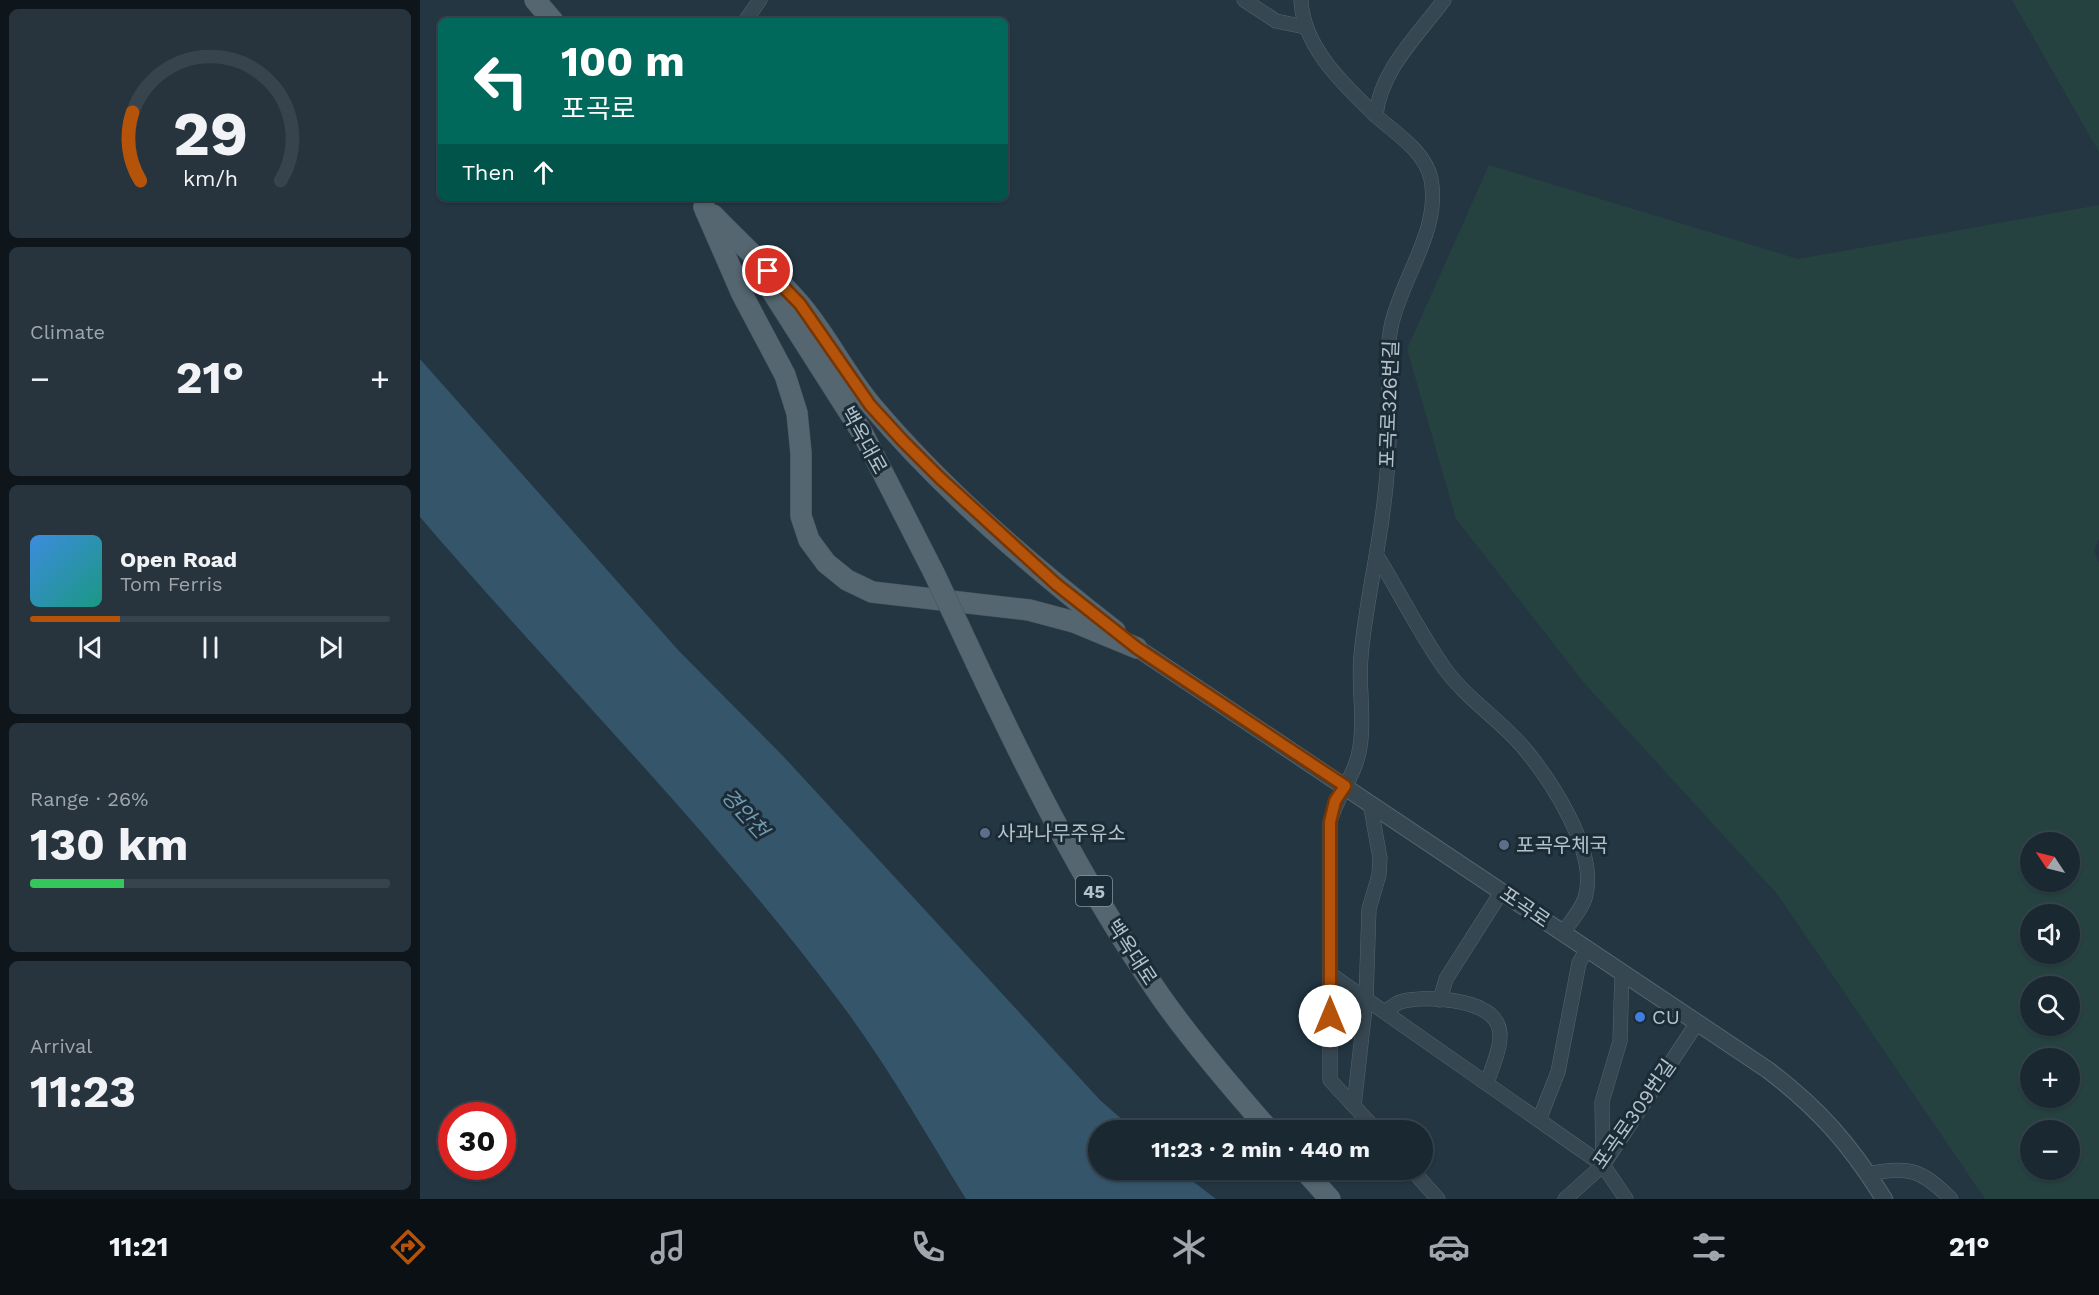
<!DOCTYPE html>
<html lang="en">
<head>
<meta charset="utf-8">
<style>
  :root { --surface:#1a2832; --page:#27343e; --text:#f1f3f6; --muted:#9fa6ac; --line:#38444d; --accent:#b45309 }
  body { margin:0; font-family:"Work Sans","Noto Sans KR",sans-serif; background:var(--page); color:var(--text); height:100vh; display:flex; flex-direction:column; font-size:22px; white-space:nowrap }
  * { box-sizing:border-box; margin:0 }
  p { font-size:20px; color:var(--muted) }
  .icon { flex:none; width:33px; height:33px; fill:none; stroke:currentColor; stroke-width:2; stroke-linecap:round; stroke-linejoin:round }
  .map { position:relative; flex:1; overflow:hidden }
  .side { display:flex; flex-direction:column; gap:9px; padding:9px; background:#0e161c; width:420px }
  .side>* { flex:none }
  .guide { position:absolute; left:18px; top:18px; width:570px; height:183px; border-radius:9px; box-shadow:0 2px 4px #0004,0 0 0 2px var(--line); background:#00695c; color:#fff; overflow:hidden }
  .needle { width:39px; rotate:305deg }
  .buttons { position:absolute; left:1600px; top:832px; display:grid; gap:12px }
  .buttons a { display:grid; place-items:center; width:60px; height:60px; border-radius:50%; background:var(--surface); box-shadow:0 2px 4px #0004,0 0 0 2px var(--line); font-size:30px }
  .speed { position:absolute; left:18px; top:1102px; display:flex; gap:12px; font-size:30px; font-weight:700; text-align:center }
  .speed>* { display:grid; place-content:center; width:78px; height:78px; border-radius:50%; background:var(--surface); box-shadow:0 2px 4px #0004,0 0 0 2px var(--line); line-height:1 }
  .speed .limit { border:9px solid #d22; background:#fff; color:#111 }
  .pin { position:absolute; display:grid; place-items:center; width:51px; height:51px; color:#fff; margin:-26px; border:3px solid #fff; border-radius:50%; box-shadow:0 2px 6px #0007 }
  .me { position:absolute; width:66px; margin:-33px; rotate:0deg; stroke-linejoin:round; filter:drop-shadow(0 0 4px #0008) }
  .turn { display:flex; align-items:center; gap:21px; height:126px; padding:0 24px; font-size:27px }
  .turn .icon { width:78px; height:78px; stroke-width:2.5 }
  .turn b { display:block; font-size:42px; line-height:51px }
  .then { display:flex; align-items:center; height:57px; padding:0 24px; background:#0003; gap:12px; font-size:22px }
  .big { font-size:45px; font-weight:700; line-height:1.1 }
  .side .tile { flex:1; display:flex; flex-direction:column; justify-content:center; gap:9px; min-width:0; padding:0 21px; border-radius:9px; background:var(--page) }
  .side .dial { align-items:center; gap:0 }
  .dial svg { height:156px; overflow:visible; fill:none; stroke:var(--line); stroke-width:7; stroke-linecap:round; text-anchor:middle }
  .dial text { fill:var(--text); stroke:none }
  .song { display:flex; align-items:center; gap:18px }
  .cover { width:72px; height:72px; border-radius:9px; background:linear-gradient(135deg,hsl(210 70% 55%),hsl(170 70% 35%)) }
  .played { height:6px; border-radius:3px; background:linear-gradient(90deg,var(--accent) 25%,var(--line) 25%) }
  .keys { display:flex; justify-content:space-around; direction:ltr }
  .heat { display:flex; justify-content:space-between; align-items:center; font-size:33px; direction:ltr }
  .charge { height:9px; border-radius:4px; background:linear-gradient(90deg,#34c759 26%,var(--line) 0) }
  .trip { position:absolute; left:668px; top:1120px; width:345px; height:60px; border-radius:30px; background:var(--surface); box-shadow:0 2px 4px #0004,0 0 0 2px var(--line); font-weight:700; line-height:60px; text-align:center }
  .menu { display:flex; height:96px; justify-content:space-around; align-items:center; background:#0a1014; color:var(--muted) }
  .menu .icon { width:42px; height:42px }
  .menu .active { color:var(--accent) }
  .menu b { font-size:27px; color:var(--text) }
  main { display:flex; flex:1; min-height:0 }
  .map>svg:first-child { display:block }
</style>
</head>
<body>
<main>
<section class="side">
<div class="tile dial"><svg viewBox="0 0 100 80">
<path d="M14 69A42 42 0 1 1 86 69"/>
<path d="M14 69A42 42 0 0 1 10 34" stroke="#b45309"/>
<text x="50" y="56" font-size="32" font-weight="700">29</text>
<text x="50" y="72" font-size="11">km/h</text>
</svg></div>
<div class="tile"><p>Climate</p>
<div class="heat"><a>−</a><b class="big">21°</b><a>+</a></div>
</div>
<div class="tile">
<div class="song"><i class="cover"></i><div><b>Open Road</b><p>Tom Ferris</p></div></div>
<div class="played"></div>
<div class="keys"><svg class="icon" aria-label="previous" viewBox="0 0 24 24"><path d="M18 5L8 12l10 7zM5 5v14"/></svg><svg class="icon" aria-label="pause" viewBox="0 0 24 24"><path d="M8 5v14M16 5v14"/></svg><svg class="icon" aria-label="next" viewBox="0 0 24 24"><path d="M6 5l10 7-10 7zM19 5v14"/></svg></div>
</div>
<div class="tile"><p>Range · 26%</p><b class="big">130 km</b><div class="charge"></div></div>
<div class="tile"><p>Arrival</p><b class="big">11:23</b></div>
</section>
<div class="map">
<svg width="1679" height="1199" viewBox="0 0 1679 1199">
  <rect width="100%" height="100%" fill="#233642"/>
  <!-- green -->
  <g fill="#254240" fill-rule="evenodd">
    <polygon points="1591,0 1679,0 1679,152 1592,0"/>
    <path d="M1069,165L1378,259L1679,205V539L1674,551L1679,563V1199H1565L1358,895L1165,684L1036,519L987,349ZM1611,843H1650V882H1611ZM1611,915H1650V954H1611ZM1611,987H1650V1026H1611ZM1611,1059H1650V1098H1611ZM1611,1131H1650V1170H1611Z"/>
  </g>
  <!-- water -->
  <path fill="#35556a" d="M0,359L259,651L364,757L680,1100L715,1131H678V1170H758L796,1199H546C504,1131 465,1061 416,997C289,828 138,678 0,517Z"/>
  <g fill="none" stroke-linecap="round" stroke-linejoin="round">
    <!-- minor casing -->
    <g stroke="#55656f" stroke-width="15">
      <g id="minor">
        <polyline points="824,0 856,21 885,27"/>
        <path d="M881,0C883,47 923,84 955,115C975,133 1005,151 1011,179C1021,231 981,278 971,327C965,358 970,390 970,422C969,443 968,464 966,485C961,543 946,599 941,656C938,686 945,717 940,747C936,775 917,795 910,822V1080L957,1131"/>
        <polyline points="325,21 340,0"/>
        <path d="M956,115C960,71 998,35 1024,0"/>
        <path d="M957,556C980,593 1000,634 1025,669C1047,699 1079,719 1103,747C1130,779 1177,850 1166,894C1164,907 1150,922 1143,933"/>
        <polyline points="910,974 1183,1165 1206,1199"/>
        <polyline points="1020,1000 1026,979 1082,891"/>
        <path d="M965,1012C969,1009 975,1004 980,1002C1004,995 1067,998 1078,1025C1085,1040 1072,1067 1067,1083"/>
        <polyline points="934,1106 946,999 949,909 959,875 960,858 950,803"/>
        <polyline points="1119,1120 1138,1072 1159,963 1167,949"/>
        <polyline points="1183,1165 1182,1102 1200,1041 1202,972"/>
        <polyline points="992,1170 1018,1199"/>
        <path d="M1448,1174C1488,1165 1502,1170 1531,1199"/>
        <polyline points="1145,1199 1183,1165 1277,1023"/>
      </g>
    </g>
    <!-- tertiary casing -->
    <g stroke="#55656f" stroke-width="18">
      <path id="tertiary" d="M717,648L1348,1070C1399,1109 1430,1144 1464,1199"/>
    </g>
    <!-- primary casing -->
    <g stroke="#44535d" stroke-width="22">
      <g id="primary">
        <polyline points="115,0 133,21"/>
        <polyline points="284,207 322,294 365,375 377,413 381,453 381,516 389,540 406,563 427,580 452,592 609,610 654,622 717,648"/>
        <path d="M293,215C321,244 352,272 379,303C406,334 425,374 452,406C523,490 609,564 695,631"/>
        <polyline points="348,285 443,434 514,573"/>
        <path d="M539,626C598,753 660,881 741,997C774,1044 812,1088 850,1131"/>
        <polyline points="884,1170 910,1199"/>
      </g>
    </g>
    <!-- minor -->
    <use href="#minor" stroke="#374751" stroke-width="14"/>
    <!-- tertiary -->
    <use href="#tertiary" stroke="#374751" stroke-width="16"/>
    <!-- primary -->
    <use href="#primary" stroke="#556671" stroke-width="21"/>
    <!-- primary-bridge casing -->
    <g stroke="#44535d" stroke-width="22" stroke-linecap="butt">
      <polyline id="primary-bridge" points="514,573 539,626"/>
    </g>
    <!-- primary-bridge -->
    <use href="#primary-bridge" stroke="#556671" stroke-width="21"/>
  </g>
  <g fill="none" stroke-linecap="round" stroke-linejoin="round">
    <!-- route casing -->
    <g stroke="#753606" stroke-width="15">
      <polyline id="route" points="348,271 380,304 450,405 483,441 520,478 636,584 717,648 925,786 915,801 910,822 910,1016"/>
    </g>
    <!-- route -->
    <use href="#route" stroke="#b45309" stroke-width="10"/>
  </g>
  <!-- markers -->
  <g fill="#5c6f8a" stroke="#1c2c36" stroke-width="2">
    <circle cx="565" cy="833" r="6"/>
    <circle cx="1084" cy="845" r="6"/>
  </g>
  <circle fill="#3f7fe0" stroke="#1c2c36" stroke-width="2" cx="1220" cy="1017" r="6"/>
  <g text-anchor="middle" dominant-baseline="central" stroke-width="6" stroke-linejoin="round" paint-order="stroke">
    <!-- shield labels -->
    <rect fill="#1c2c36" stroke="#86959f" stroke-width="1.5" x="656" y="876" width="36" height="30" rx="4.5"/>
    <g font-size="18" font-weight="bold" fill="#b4c2cc">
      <text x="674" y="891">45</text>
    </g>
    <!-- street labels -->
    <g font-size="20" fill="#b4c2cc" stroke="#1c2c36">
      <text transform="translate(969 404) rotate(-88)">포곡로326번길</text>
      <text transform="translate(444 440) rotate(61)">백옥대로</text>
      <text transform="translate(1105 907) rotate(34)">포곡로</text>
      <text transform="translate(712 952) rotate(57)">백옥대로</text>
      <text transform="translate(1214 1114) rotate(-55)">포곡로309번길</text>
    </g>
    <!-- poi labels -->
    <g font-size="20" fill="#b4c2cc" stroke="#1c2c36" text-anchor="start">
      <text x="577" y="833">사과나무주유소</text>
      <text x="1096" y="845">포곡우체국</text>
      <text x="1232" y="1017">CU</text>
    </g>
    <!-- water labels -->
    <g font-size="21" font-style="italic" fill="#7199b1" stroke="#1c2c36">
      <text transform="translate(325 813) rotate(48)">경안천</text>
    </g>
  </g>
</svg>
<div class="buttons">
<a><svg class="needle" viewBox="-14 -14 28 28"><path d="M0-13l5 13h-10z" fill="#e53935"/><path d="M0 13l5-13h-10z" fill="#9fa6ac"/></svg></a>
<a><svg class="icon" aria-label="sound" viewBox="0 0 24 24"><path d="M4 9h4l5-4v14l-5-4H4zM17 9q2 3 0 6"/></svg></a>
<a><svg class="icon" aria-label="search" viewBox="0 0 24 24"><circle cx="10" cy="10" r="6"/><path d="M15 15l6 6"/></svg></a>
<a>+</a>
<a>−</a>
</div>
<div class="speed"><div class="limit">30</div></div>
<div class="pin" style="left:348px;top:271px;background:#d93025"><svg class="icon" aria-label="arrive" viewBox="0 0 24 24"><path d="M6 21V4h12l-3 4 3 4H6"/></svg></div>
<svg class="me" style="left:910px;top:1016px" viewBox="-20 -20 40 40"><circle r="19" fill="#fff"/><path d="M0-13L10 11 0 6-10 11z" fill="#b45309"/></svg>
<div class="trip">11:23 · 2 min · 440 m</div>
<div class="guide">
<div class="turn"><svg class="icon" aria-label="left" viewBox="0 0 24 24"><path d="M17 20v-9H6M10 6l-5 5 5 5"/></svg><div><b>100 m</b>포곡로</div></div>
<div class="then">Then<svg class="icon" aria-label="ahead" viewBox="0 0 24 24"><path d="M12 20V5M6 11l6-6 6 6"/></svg></div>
</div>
</div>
</main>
<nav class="menu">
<b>11:21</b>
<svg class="icon active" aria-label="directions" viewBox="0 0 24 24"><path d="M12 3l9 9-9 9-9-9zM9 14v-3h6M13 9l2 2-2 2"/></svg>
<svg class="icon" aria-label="music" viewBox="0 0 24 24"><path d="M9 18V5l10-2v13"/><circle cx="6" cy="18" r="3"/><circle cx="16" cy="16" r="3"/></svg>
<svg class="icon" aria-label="phone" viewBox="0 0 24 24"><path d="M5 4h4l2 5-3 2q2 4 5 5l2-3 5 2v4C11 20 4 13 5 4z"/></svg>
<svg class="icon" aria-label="climate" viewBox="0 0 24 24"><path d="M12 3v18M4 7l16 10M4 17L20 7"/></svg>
<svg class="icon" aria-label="car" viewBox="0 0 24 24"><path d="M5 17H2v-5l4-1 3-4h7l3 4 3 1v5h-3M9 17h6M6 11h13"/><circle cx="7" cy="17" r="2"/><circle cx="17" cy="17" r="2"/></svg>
<svg class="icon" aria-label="filters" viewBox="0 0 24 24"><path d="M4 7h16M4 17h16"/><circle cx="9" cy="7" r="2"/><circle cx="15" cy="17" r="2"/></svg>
<b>21°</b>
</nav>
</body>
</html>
